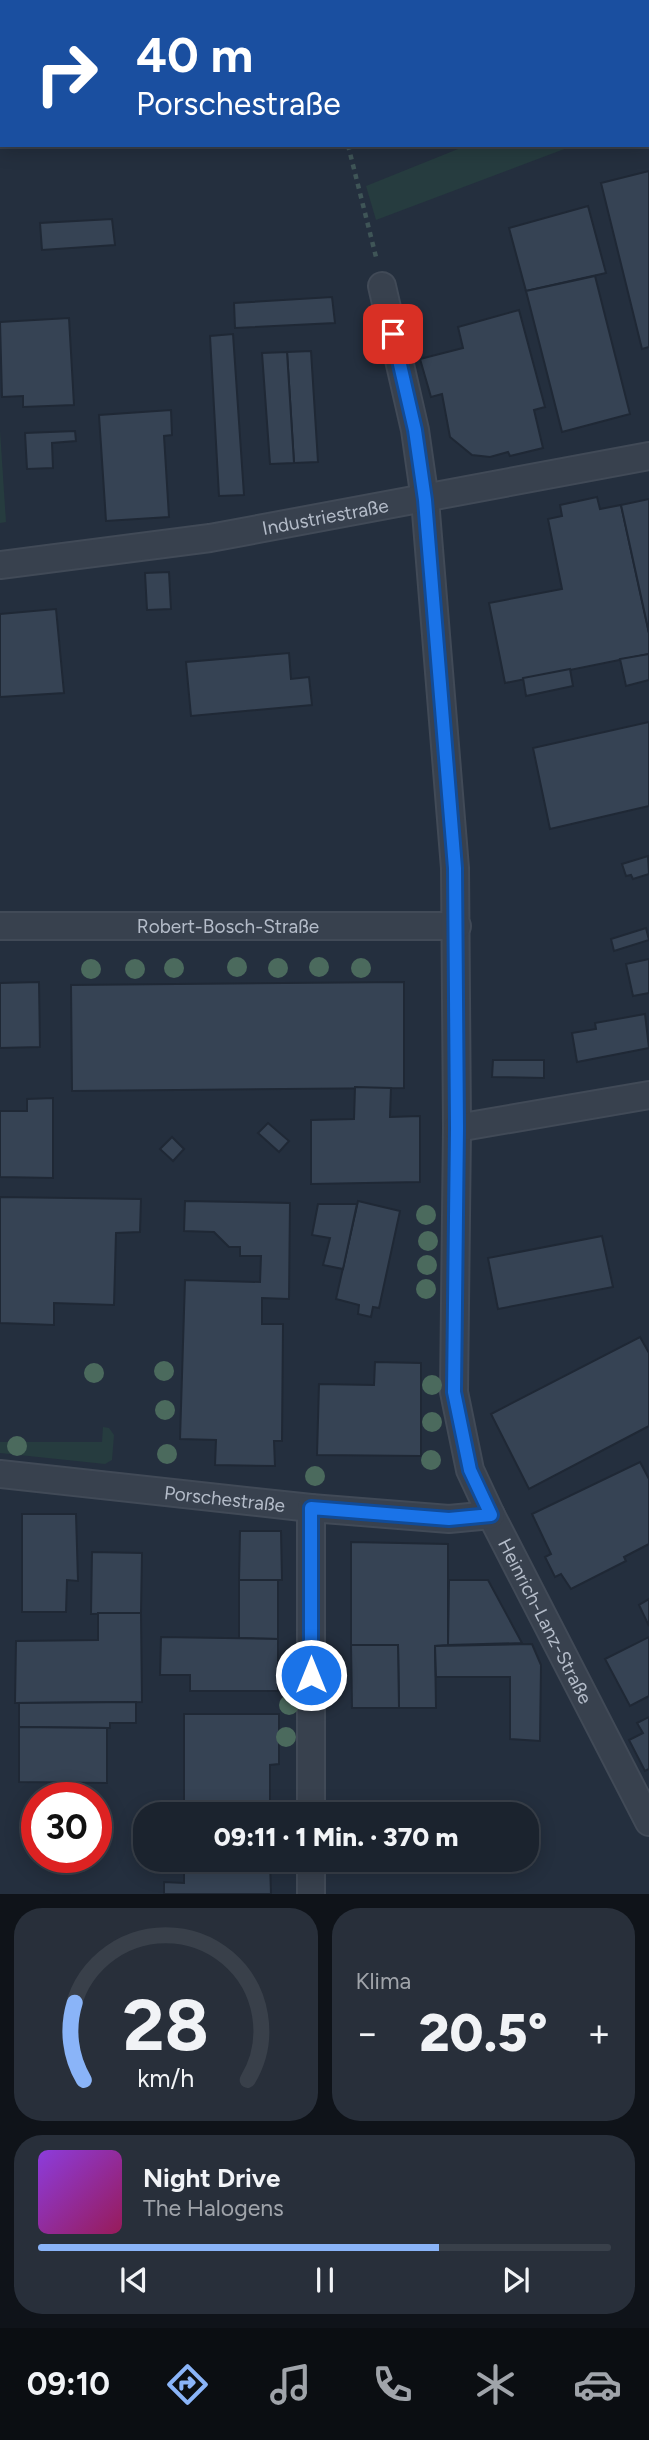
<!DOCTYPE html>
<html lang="de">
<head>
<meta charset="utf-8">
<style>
  :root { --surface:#1b232e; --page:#282f3a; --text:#f1f3f6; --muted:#a0a4aa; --line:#39404a; --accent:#8ab4f8 }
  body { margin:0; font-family:Figtree,sans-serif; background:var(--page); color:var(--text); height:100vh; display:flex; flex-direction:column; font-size:26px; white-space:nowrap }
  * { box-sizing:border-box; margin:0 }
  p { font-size:23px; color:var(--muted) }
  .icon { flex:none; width:38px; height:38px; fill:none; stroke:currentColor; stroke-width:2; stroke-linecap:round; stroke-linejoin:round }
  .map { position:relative; height:1894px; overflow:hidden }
  .details { display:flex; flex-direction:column; gap:14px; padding:14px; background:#0f1319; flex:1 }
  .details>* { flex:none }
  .guide { position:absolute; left:0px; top:0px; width:649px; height:147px; box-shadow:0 4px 18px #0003,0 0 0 2px var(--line); background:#1a4fa0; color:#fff; overflow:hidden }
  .speed { position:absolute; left:21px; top:1782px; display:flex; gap:14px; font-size:35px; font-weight:700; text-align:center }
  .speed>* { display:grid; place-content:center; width:91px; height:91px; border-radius:50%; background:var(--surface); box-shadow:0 4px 18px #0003,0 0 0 2px var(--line); line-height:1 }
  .speed .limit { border:10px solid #d22; background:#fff; color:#111 }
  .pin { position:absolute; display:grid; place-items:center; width:60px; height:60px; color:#fff; margin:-30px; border-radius:14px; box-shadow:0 4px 10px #0006 }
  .me { position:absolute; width:77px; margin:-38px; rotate:0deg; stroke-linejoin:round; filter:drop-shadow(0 0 5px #0008) }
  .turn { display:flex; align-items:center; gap:24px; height:147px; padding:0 21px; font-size:32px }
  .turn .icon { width:91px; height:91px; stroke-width:2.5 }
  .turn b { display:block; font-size:49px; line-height:60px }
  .big { font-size:52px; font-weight:800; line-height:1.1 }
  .details .widget { flex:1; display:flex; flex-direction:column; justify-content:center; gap:10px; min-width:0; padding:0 24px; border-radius:28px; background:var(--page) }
  .details .dial { align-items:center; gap:0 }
  .dial svg { height:182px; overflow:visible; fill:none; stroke:var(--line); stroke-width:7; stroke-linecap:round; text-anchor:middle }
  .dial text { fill:var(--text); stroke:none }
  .song { display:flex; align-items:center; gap:21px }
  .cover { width:84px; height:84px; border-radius:10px; background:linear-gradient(135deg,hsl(270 70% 55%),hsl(330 70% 35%)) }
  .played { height:7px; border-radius:4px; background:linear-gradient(90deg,var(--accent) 70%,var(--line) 70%) }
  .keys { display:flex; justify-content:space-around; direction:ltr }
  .heat { display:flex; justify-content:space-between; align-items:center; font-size:38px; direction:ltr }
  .details .tiles { flex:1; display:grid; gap:14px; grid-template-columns:1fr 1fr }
  .widget:last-child { grid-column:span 2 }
  .trip { position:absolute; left:133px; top:1802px; width:406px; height:70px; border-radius:28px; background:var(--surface); box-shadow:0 4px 18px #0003,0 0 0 2px var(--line); font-weight:800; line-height:70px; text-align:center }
  .menu { display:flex; height:112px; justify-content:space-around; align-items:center; background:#0b0e12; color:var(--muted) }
  .menu .icon { width:49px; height:49px }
  .menu .current { color:var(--accent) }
  .menu b { font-size:32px; color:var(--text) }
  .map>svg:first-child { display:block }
</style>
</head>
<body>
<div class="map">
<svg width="649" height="1894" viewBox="0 0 649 1894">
  <rect width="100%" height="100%" fill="#242f3e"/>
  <!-- green -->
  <g fill="#263c3f">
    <polygon points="468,145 575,145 376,220 366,186"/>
    <polygon points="0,430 6,522 0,523"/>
    <polygon points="103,1427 109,1428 114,1435 112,1460 105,1464 0,1453 0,1442 102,1442"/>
  </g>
  <!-- building -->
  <g fill="#364354" stroke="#1f2835" stroke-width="2">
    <polygon points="649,171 649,347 642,349 601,183"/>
    <polygon points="588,206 606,273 526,291 509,228"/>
    <polygon points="112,219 115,245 42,250 40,223"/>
    <polygon points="595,276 630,414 562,432 526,291"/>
    <polygon points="332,297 335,323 235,328 234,303"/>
    <polygon points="519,310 545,407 534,410 543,448 510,456 508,452 490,457 472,455 450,437 442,394 431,397 420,359 463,348 458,327"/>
    <polygon points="69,318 74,405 23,407 23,396 2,397 0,322"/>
    <polygon points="233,334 244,495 219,496 210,336"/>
    <polygon points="311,351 318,462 294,463 287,352"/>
    <polygon points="287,352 294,463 270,464 262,353"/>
    <polygon points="171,410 172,435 164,436 169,517 106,521 99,415"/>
    <polygon points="75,431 76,441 52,443 53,468 27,469 25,433"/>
    <polygon points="597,497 600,509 621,505 649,633 649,654 505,683 489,603 562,589 548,519 562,516 560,505"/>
    <polygon points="649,499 649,633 621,505"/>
    <polygon points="169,572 171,609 147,610 145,573"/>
    <polygon points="56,609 64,693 0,697 0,614"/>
    <polygon points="289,653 291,679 309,677 312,705 191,716 186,662"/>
    <polygon points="649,654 649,680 626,686 620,659"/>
    <polygon points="570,669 573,686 526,696 523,678"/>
    <polygon points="649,722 649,806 550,829 533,748"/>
    <polygon points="648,856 649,874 633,879 631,875 626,876 622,864"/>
    <polygon points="646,928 649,940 614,951 611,939"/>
    <polygon points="649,959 649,993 633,996 626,964"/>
    <polygon points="39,982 40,1047 0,1048 0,983"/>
    <polygon points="404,982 404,1088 72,1091 71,985"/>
    <polygon points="645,1014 649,1048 577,1062 572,1033 596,1029 595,1023"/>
    <polygon points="493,1060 544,1060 544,1078 492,1077"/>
    <polygon points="355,1087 391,1088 390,1117 420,1116 420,1182 311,1184 311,1120 354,1119"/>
    <polygon points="53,1098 53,1178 0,1177 0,1111 27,1111 27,1099"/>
    <polygon points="268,1123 289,1141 279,1152 258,1133"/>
    <polygon points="172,1137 184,1149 173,1161 160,1149"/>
    <polygon points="0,1197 141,1199 140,1232 116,1233 114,1305 54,1303 54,1325 0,1323"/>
    <polygon points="185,1201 290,1203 289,1299 262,1298 262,1324 283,1324 282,1441 274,1441 275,1466 215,1465 216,1440 180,1439 185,1280 260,1282 261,1256 240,1256 240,1247 229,1247 214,1232 184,1231"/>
    <polygon points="358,1201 400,1211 379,1308 373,1307 371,1317 358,1314 359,1305 336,1299"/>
    <polygon points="318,1204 357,1204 343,1269 323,1265 330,1238 312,1235"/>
    <polygon points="602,1236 613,1287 498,1309 488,1258"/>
    <polygon points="640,1337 649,1353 649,1426 529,1489 491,1414"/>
    <polygon points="375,1362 421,1363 421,1456 317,1455 319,1384 374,1385"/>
    <polygon points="640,1462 649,1479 649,1544 624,1557 626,1561 571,1589 561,1574 555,1577 545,1557 551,1554 532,1514"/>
    <polygon points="22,1514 76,1514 78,1581 67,1580 66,1612 22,1612"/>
    <polygon points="240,1531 281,1531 282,1580 239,1580"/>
    <polygon points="351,1542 448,1544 448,1645 435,1646 436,1708 399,1708 398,1645 351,1645"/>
    <polygon points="92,1552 142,1553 141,1613 91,1614"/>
    <polygon points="239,1580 278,1580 278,1639 239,1638"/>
    <polygon points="449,1580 488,1580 522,1643 448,1645"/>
    <polygon points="649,1599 649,1626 639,1605"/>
    <polygon points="98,1613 141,1613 142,1702 15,1703 16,1641 98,1640"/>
    <polygon points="161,1637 278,1639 278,1691 190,1691 190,1675 160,1675"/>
    <polygon points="649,1637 649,1696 630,1706 605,1659"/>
    <polygon points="532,1644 541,1665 540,1741 510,1739 510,1677 436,1677 435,1646"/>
    <polygon points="351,1645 398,1645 399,1708 352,1708"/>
    <polygon points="136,1702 136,1723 110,1723 110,1728 107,1728 19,1727 19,1703"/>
    <polygon points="184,1714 279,1714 279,1764 270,1765 270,1815 184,1815"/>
    <polygon points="649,1717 649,1769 645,1771 629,1740 643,1733 637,1723"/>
    <polygon points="19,1727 107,1728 107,1783 19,1782"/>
    <polygon points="349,1810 438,1811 438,1815 349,1815"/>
    <polygon points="184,1860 270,1860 271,1894 164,1894 164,1882 184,1883"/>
    <polygon points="350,1860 437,1860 437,1873 350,1871"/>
  </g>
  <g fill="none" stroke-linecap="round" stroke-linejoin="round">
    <!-- minor casing -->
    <g stroke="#414a57" stroke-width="30">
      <g id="minor">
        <path id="s1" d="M382,286L415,430L425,500L455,868L457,1128L454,1392L470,1470L491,1515L649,1822"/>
        <path id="s2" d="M0,565L210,538L649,456"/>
        <path id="s3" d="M0,926H457"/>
        <polyline points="457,1128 649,1095"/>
        <path id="s4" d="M0,1474L311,1508L449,1519L491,1515"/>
        <polyline points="311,1508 311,1815"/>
        <polyline points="311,1860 311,1894"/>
      </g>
    </g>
    <!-- path -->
    <g stroke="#3f5557" stroke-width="4.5" stroke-dasharray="5 5" stroke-linecap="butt">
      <polyline points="299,0 299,2"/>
      <polyline points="348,145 377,261"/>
    </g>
    <!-- minor -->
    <use href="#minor" stroke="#38414e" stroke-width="26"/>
  </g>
  <!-- trees -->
  <g fill="#4b6a5d">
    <circle cx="237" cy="967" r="10"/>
    <circle cx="319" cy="967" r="10"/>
    <circle cx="174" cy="968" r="10"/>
    <circle cx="278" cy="968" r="10"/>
    <circle cx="361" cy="968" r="10"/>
    <circle cx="91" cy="969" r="10"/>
    <circle cx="135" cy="969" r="10"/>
    <circle cx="426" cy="1215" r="10"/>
    <circle cx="428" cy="1241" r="10"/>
    <circle cx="427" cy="1265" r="10"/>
    <circle cx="426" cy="1289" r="10"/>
    <circle cx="164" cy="1371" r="10"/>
    <circle cx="94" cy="1373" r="10"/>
    <circle cx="432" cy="1385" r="10"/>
    <circle cx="165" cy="1410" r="10"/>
    <circle cx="432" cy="1422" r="10"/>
    <circle cx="17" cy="1446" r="10"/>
    <circle cx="167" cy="1454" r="10"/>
    <circle cx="431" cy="1460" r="10"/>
    <circle cx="315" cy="1476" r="10"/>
    <circle cx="289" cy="1705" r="10"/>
    <circle cx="286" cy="1737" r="10"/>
  </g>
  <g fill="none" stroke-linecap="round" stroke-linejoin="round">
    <!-- route casing -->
    <g stroke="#114b97" stroke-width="18">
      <polyline id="route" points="311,1675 311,1508 449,1519 491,1515 470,1470 454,1392 457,1128 455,868 425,500 415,430 393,334"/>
    </g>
    <!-- route -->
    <use href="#route" stroke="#1a73e8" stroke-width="12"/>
  </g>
  <g text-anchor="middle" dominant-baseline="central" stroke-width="7" stroke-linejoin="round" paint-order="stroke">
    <!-- street labels -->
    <g font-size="19" fill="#b4bcc9" stroke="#1d2633">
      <text stroke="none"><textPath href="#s2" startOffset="329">Industriestraße</textPath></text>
      <text stroke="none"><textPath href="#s3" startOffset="228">Robert-Bosch-Straße</textPath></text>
      <text stroke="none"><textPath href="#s4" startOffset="226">Porschestraße</textPath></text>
      <text stroke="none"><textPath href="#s1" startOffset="1360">Heinrich-Lanz-Straße</textPath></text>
    </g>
  </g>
</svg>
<div class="speed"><div class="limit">30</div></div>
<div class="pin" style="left:393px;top:334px;background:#d93025"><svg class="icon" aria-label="arrive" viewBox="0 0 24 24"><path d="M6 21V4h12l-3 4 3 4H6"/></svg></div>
<svg class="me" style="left:311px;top:1675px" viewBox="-20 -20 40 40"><circle r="17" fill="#1a73e8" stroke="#fff" stroke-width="3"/><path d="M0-11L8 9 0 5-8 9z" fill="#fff"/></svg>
<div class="trip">09:11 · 1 Min. · 370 m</div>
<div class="guide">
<div class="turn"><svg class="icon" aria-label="right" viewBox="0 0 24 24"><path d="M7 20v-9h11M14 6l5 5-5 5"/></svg><div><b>40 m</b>Porschestraße</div></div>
</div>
</div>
<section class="details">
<div class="tiles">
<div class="widget dial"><svg viewBox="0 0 100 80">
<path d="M14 69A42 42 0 1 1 86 69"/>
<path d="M14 69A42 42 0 0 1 10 35" stroke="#8ab4f8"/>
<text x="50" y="56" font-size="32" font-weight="700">28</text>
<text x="50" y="72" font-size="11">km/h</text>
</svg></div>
<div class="widget"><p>Klima</p>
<div class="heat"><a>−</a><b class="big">20.5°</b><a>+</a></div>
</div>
<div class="widget">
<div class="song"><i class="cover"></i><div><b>Night Drive</b><p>The Halogens</p></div></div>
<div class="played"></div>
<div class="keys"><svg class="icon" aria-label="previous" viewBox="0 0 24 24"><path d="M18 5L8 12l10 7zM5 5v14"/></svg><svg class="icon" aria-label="pause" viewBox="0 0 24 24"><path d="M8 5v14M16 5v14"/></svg><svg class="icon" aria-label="next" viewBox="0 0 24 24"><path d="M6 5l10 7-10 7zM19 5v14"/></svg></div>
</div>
</div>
</section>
<nav class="menu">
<b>09:10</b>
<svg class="icon current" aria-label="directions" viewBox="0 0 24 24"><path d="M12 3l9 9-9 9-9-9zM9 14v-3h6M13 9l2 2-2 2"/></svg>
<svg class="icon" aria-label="music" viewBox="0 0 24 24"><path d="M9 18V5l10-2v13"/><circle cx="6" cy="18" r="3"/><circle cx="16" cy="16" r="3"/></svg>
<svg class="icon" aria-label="phone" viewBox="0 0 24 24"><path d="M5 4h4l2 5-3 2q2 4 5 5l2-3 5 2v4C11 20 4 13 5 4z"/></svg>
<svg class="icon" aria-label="climate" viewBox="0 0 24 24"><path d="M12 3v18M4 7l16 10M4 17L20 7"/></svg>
<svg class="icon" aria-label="car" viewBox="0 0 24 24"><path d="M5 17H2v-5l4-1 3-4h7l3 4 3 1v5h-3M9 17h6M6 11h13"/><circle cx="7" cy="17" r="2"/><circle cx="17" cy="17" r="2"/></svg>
</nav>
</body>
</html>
